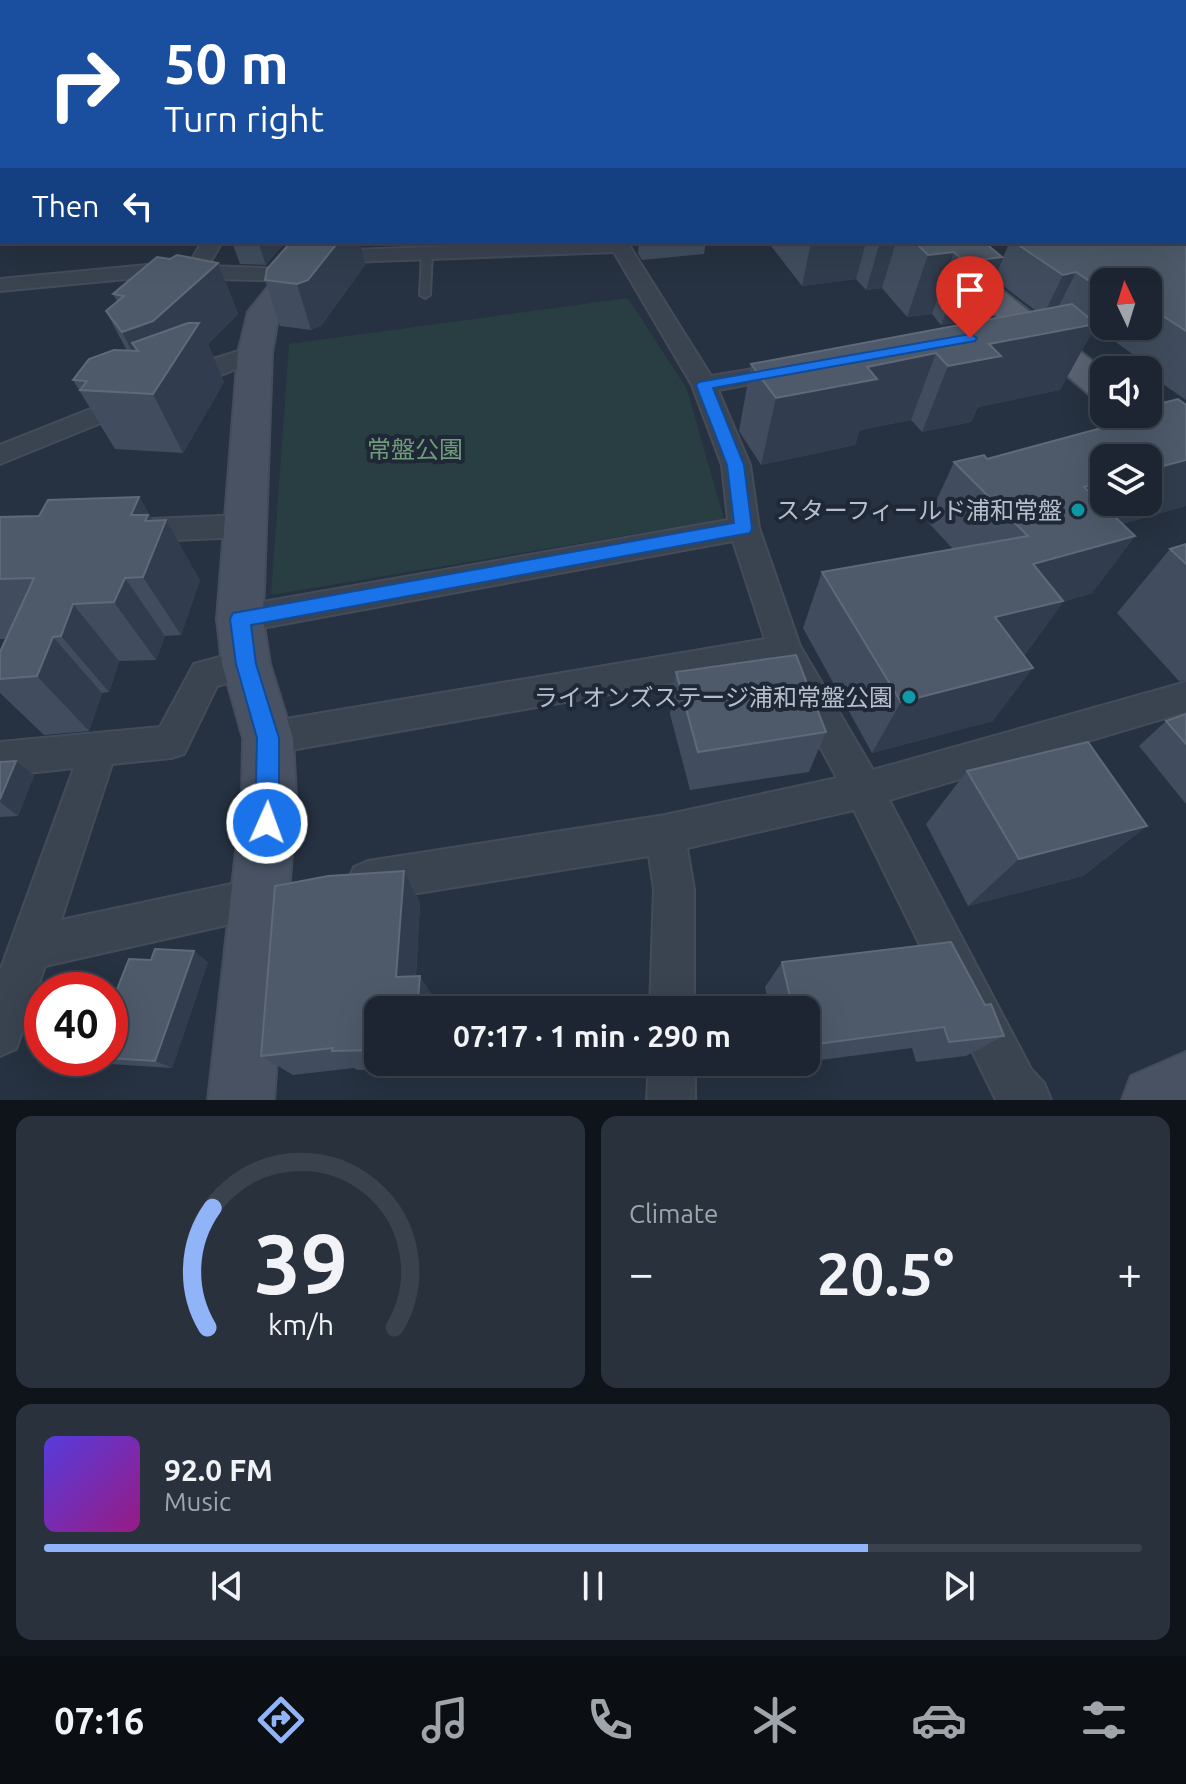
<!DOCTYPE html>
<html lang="en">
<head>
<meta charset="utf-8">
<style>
  :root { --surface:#1c2531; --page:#29313d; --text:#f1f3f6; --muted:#a0a5ab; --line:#3a424d; --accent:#90b4f7 }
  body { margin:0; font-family:Ubuntu,"Noto Sans JP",sans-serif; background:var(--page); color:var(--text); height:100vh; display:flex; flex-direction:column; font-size:30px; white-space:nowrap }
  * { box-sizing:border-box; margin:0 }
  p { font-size:26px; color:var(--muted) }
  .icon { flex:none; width:44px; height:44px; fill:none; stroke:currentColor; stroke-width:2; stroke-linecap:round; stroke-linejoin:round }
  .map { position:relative; height:1100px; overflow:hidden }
  .panel { display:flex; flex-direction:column; gap:16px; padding:16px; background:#0f141b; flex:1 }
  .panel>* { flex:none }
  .banner { position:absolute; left:0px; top:0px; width:1186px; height:244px; box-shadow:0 8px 32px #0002,0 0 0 2px var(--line); background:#1a4fa0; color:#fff; overflow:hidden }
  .needle { width:52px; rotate:356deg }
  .buttons { position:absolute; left:1090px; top:268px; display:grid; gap:16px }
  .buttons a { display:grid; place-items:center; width:72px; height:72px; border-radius:16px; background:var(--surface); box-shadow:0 8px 32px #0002,0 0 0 2px var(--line); font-size:40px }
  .speed { position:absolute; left:24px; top:972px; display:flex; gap:16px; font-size:40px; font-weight:700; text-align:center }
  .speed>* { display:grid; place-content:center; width:104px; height:104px; border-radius:50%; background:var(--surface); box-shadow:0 8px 32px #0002,0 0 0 2px var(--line); line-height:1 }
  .speed .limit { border:12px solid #d22; background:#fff; color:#111 }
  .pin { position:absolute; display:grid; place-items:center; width:68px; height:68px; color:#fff; margin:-82px -34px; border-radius:50% 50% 50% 0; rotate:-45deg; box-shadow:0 0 8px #0007 }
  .pin .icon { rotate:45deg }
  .me { position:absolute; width:88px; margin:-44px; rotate:2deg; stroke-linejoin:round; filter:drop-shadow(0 0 6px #0008) }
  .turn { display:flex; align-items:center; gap:28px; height:168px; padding:0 32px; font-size:36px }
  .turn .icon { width:104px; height:104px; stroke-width:2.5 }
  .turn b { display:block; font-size:56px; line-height:68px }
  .then { display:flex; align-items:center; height:76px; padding:0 32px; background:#0003; gap:16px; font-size:30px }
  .big { font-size:60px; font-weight:700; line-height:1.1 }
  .panel .tile { flex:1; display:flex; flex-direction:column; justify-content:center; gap:12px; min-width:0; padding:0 28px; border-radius:16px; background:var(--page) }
  .panel .dial { align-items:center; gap:0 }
  .dial svg { height:208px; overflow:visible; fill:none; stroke:var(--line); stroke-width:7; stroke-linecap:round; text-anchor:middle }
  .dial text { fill:var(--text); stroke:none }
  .song { display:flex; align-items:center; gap:24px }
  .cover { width:96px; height:96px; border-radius:12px; background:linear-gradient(135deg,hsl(250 70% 55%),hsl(310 70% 35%)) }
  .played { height:8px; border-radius:4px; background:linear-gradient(90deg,var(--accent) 75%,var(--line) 75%) }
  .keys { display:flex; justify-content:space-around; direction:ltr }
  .heat { display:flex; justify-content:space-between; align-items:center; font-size:44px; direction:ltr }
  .panel .tiles { flex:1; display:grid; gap:16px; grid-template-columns:1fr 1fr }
  .tile:last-child { grid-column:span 2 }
  .trip { position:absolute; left:364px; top:996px; width:456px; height:80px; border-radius:16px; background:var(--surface); box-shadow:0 8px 32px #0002,0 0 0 2px var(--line); font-weight:700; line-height:80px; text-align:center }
  .tabs { display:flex; height:128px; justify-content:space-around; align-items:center; background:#0b0f14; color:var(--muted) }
  .tabs .icon { width:56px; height:56px }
  .tabs .active { color:var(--accent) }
  .tabs b { font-size:36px; color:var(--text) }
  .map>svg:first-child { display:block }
</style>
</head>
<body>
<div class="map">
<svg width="1186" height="1100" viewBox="0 0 1186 1100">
  <rect width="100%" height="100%" fill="#263141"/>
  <!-- green -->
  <polygon fill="#283e42" points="628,298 687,389 724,519 271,595 289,344"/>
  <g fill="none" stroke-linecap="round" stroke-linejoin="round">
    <!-- lane casing -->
    <g stroke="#444c5a" stroke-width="4">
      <g id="lane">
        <rect x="1184" y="18" width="2" height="4"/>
        <polygon points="427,250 432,253 430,295 425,298 420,295 422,253"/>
      </g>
    </g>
    <!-- street casing -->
    <g stroke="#444c5a" stroke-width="4">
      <g id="street">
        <polygon points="0,0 11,0 2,2 2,6"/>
        <polygon points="151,0 165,0 150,2"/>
        <rect x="383" y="0" width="12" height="2"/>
        <polygon points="466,0 479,0 480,2 467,2"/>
        <polygon points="1079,0 1098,0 1099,2 1080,2"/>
        <polygon points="1177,0 1186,0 1186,4 1178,2"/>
        <rect x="0" y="41" width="2" height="8"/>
        <rect x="1184" y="81" width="2" height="10"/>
        <polygon points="2,202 2,214 0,215 0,203"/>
        <polygon points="202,242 222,242 208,266 292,269 303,275 292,281 147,277 0,291 0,279 147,265 188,266"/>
        <polygon points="564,242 627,242 711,376 789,363 801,370 789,377 718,390 750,465 759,528 800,646 873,770 1186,682 1186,712 889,800 1031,1069 1044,1083 1051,1100 996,1100 854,810 687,848 694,889 694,1010 650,1010 654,889 649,856 368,901 354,895 348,881 354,867 368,861 665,815 837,778 776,665 268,754 255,750 250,738 255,726 268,722 765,639 733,541 240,632 229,628 224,619 229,610 240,606 728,520 722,465 692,385 614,252 324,263 314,257 324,251"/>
        <polygon points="255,346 267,353 263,358 189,388 180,391 168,383 171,378 210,360"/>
        <polygon points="131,393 144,401 140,407 0,464 0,445"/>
        <polygon points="243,515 253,518 258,526 253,534 243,537 129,542 119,539 114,531 119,523 129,520"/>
        <polygon points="246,650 258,654 263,664 258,674 217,686 184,754 171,758 112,764 61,920 269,876 284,882 290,897 284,912 45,966 16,1049 0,1056 0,971 74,768 0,776 0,742 160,727 194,664"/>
        <polygon points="649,1062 695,1062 695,1100 647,1100"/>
      </g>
    </g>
    <!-- secondary casing -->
    <g stroke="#444c5a" stroke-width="4">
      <g id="secondary">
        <polygon points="959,0 981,0 983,2 961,2"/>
        <polygon points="1028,0 1047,0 1026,2"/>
        <rect x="1184" y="66" width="2" height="12"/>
        <polygon points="1184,125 1186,126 1186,140 1184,139"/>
        <rect x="0" y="164" width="2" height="14"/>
        <polygon points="304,242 333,242 279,313 272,353 263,619 270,664 293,738 296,798 274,1100 208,1100 242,798 243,738 222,664 217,619 238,353 248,312"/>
        <polygon points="1186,1052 1186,1100 1122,1100 1131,1076"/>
      </g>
    </g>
    <!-- primary casing -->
    <g stroke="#444c5a" stroke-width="4">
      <g id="primary">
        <polygon points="908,242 941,242 1104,370 1104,399 1091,396"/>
        <polygon points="1148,405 1186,435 1186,468 1172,464 1116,414 1148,414"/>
      </g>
    </g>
    <!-- lane -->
    <use href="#lane" fill="#3a4350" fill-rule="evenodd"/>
    <!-- street -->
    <use href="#street" fill="#3a4350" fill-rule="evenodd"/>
    <!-- secondary -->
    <use href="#secondary" fill="#485263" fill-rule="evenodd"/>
    <!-- primary -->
    <use href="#primary" fill="#586270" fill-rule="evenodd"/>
    <!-- rail casing -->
    <g stroke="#5d6777" stroke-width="4">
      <polyline id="rail" points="888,0 894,2"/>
    </g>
    <!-- rail -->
    <use href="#rail" stroke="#1f2836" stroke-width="3" stroke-dasharray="8" stroke-linecap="butt"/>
  </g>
  <!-- wall -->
  <g fill="#414d5e" fill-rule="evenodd">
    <polygon points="36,0 148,0 145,2 37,2"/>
    <polygon points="563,0 611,0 611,2 564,2"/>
    <polygon points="634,0 874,0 874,2 635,2"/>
    <path d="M1186,175V400L1154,378L1157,372L1098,329L1093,330L1060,390L978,407L971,422L922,432L911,420L860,430L855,445L761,465L739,431L751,364L1036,311L994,279L1009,243L1007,242H1184ZM1104,282H1148V326H1104Z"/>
    <polygon points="232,242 285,242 266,265 240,264"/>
    <polygon points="291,242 360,242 365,265 321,326 311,330 280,326 265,280"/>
    <polygon points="639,242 706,242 704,254 642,260 638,253"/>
    <polygon points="768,242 984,242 1002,257 977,320 941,325 932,314 907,317 882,288 866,290 856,279 802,286"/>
    <polygon points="170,259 218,263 238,314 208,344 224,382 183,453 115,449 73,380 127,351 106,311 117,301 113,294"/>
    <polygon points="1186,403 1186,506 1122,524 1135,536 1092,593 1063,602 1024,656 993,721 872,753 803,628 822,572 953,549 927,521 954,462 987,459 1143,417 1145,414 1148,414 1148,409 1150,406 1185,404"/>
    <polygon points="139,497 153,521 200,580 181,635 165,636 156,660 119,661 109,692 102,693 89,731 44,735 0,693 0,652 6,639 0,639 0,517 39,516"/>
    <polygon points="1186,544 1186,680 1179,681 1117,613 1170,549"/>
    <polygon points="676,672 826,732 809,772 690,790 670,714"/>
    <polygon points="1186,714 1186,804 1139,746 1166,721"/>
    <polygon points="0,762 34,775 18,816 0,817"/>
    <polygon points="967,771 1147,826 1083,876 968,906 926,824"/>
    <polygon points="404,871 420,903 416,976 436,1001 435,1010 378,1010 378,1062 432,1062 432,1069 357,1070 354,1068 293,1075 261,1056"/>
    <polygon points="151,960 208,962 172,1068 109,1064 93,1058 110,1058"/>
    <polygon points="782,962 1004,1036 966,1056 916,1062 912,1048 790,1064 786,1062 806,1062 806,1010 770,1010 765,987"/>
  </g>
  <!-- shaded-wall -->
  <g fill="#313d4e">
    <polygon points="109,0 148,0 145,2 110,2"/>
    <rect x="576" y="0" width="35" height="2"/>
    <rect x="656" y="0" width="114" height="2"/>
    <rect x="810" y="0" width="64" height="2"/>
    <polygon points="2,116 2,148 0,151 0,118"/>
    <polygon points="258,242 285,242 266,265"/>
    <polygon points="338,242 360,242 365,265 321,326 311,330 297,284"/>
    <polygon points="811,242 866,242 856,279 802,286"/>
    <polygon points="880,242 896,242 882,288 866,290"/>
    <polygon points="954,252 932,314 907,317 928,255"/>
    <polygon points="1002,257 977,320 941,325 965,262"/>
    <polygon points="218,263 238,314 208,344 224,382 183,453 153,394 162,380 154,382 138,351 132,343 153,383 149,384 122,332 153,321"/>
    <polygon points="1076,272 1056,312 1043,316 1063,275"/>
    <polygon points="1104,293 1104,318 1098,329 1093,330 1060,390 978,407 971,422 922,432 948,366 989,344 1087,326"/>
    <polygon points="936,353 911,420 860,430 855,445 761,465 776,398 867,367"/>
    <polygon points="1186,460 1186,506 1047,545 1084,487 1104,482 1104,502 1148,502 1148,470"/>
    <polygon points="139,497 160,533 166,520 200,580 181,635 143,577 131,515"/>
    <polygon points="1135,536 1092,593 1063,602 1023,657 995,617 1033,564"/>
    <polygon points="125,578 165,636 156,660 114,602"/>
    <polygon points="73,604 119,661 109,692 61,636"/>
    <polygon points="53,637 102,693 89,731 37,676"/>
    <polygon points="1033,668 993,721 872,753 901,702"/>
    <polygon points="16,761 34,775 18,816 0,802"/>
    <polygon points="1147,826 1083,876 968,906 1019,859"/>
    <polygon points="404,871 420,903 414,1002 396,977"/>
    <polygon points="194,951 208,962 172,1068 155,1061"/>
    <polygon points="420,976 436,1001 435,1010 417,1010"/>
    <polygon points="425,1062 432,1062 432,1069"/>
  </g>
  <!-- building -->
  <g fill="#4e5a6a" stroke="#5e6979" stroke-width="2">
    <polygon points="0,55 2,55 2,116 0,118"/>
    <polygon points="1186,175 1186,331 1148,306 1148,282 1104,282 1104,291 1076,272 1063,275 1014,242 1184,242 1184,177"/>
    <polygon points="291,242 338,242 308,280 297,284 265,280 267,269"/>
    <polygon points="915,242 984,242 1002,257 965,262 954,252 928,255"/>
    <polygon points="177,255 218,263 153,321 122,332 106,311 124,296 113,294 157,257 170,259"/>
    <polygon points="1072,304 1096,324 989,344 1001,356 948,366 936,353 867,367 877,379 776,398 751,364"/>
    <polygon points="188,323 199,323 153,394 80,390 87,381 73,380 89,359 114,350 138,351 132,343"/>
    <polygon points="1178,399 1186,405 1186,460 1148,470 1148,458 1104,458 1104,482 1084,487 1135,536 1033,564 1063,601 995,617 1033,668 901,702 822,572 1028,536 954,462 984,455 987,459 1157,413 1150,406"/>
    <polygon points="139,497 131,515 148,515 145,521 166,520 143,577 125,578 114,602 73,604 61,636 53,637 37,676 0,679 0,652 34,578 0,579 0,517 39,516 48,500"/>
    <polygon points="1186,544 1186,564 1170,549"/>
    <polygon points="796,655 826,732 698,752 676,672"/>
    <polygon points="1186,714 1186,744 1166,721"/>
    <polygon points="1088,742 1147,826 1019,859 967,771"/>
    <polygon points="16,761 0,799 0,762"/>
    <polygon points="404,871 396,977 420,976 417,1010 378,1010 378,1050 332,1051 333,1048 261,1056 275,886 328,876"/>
    <polygon points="951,942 985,1005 991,1004 1004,1036 949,1042 944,1027 810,1045 806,1042 806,1010 793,1010 782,962"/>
    <polygon points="155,949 194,951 155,1061 108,1058 110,1058 110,1007 129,959 151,960"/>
  </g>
  <!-- route -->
  <polygon fill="#1a73e8" stroke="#114b97" stroke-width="2" points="970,334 977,338 975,341 713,388 744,465 752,528 750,533 251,625 256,664 279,738 279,823 275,832 267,835 259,832 255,823 257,738 236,664 230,619 233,613 734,523 727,465 696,385 699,382"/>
  <!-- markers -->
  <g fill="#0f9aa8" stroke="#1f2836" stroke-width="3">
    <circle cx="1078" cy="510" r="8"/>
    <circle cx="909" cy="697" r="8"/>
  </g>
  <g text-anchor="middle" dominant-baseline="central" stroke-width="8" stroke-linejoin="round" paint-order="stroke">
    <!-- park labels -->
    <g font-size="24" fill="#6f9b7a" stroke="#1f2836">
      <text x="415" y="449">常盤公園</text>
    </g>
    <!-- poi labels -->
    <g font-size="24" fill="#b7becb" stroke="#1f2836" text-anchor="end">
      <text x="1062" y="510">スターフィールド浦和常盤</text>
      <text x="893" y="697">ライオンズステージ浦和常盤公園</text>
    </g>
  </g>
</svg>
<div class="buttons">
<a><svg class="needle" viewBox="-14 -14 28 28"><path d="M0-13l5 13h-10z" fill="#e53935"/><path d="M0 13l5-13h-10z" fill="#a0a5ab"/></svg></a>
<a><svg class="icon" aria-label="sound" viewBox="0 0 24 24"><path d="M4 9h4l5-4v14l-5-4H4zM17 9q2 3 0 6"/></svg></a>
<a><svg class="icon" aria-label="layers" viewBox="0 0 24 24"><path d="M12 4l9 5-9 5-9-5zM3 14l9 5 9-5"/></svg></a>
</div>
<div class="speed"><div class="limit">40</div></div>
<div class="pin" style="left:970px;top:338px;background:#d93025"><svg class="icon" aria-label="arrive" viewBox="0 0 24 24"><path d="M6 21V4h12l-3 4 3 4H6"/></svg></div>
<svg class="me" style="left:267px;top:823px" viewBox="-20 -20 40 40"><circle r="17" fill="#1a73e8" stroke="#fff" stroke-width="3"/><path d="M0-11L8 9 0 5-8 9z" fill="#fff"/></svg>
<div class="trip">07:17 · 1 min · 290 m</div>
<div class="banner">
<div class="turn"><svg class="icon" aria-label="right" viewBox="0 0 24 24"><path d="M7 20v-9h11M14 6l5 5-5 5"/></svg><div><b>50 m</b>Turn right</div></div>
<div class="then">Then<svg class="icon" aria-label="left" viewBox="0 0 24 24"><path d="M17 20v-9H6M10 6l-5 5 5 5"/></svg></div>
</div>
</div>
<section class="panel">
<div class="tiles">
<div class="tile dial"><svg viewBox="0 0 100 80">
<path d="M14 69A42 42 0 1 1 86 69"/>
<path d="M14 69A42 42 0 0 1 16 23" stroke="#90b4f7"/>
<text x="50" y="56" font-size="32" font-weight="700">39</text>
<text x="50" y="72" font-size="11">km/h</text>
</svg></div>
<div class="tile"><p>Climate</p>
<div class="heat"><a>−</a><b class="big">20.5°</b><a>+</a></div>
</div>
<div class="tile">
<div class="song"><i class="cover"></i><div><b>92.0 FM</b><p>Music</p></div></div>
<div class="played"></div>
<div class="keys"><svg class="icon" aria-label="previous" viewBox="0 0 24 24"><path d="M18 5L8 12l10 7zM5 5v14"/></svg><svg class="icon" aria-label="pause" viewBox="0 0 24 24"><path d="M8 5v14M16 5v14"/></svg><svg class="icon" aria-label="next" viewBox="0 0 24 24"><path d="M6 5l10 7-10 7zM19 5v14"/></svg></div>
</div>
</div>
</section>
<nav class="tabs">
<b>07:16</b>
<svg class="icon active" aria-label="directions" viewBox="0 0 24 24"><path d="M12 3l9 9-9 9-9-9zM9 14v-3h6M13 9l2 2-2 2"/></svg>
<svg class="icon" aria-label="music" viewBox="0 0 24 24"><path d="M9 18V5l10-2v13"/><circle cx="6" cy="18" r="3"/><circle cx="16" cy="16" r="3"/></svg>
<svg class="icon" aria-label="phone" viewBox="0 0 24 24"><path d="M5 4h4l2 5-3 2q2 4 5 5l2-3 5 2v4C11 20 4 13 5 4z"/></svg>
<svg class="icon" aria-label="climate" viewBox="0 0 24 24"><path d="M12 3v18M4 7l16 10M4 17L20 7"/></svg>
<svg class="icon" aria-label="car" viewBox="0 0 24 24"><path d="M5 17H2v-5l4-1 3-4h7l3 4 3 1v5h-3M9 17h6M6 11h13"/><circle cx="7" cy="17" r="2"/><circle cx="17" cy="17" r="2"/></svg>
<svg class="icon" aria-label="filters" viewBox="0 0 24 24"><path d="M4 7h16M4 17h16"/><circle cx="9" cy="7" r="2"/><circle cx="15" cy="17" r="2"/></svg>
</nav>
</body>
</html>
